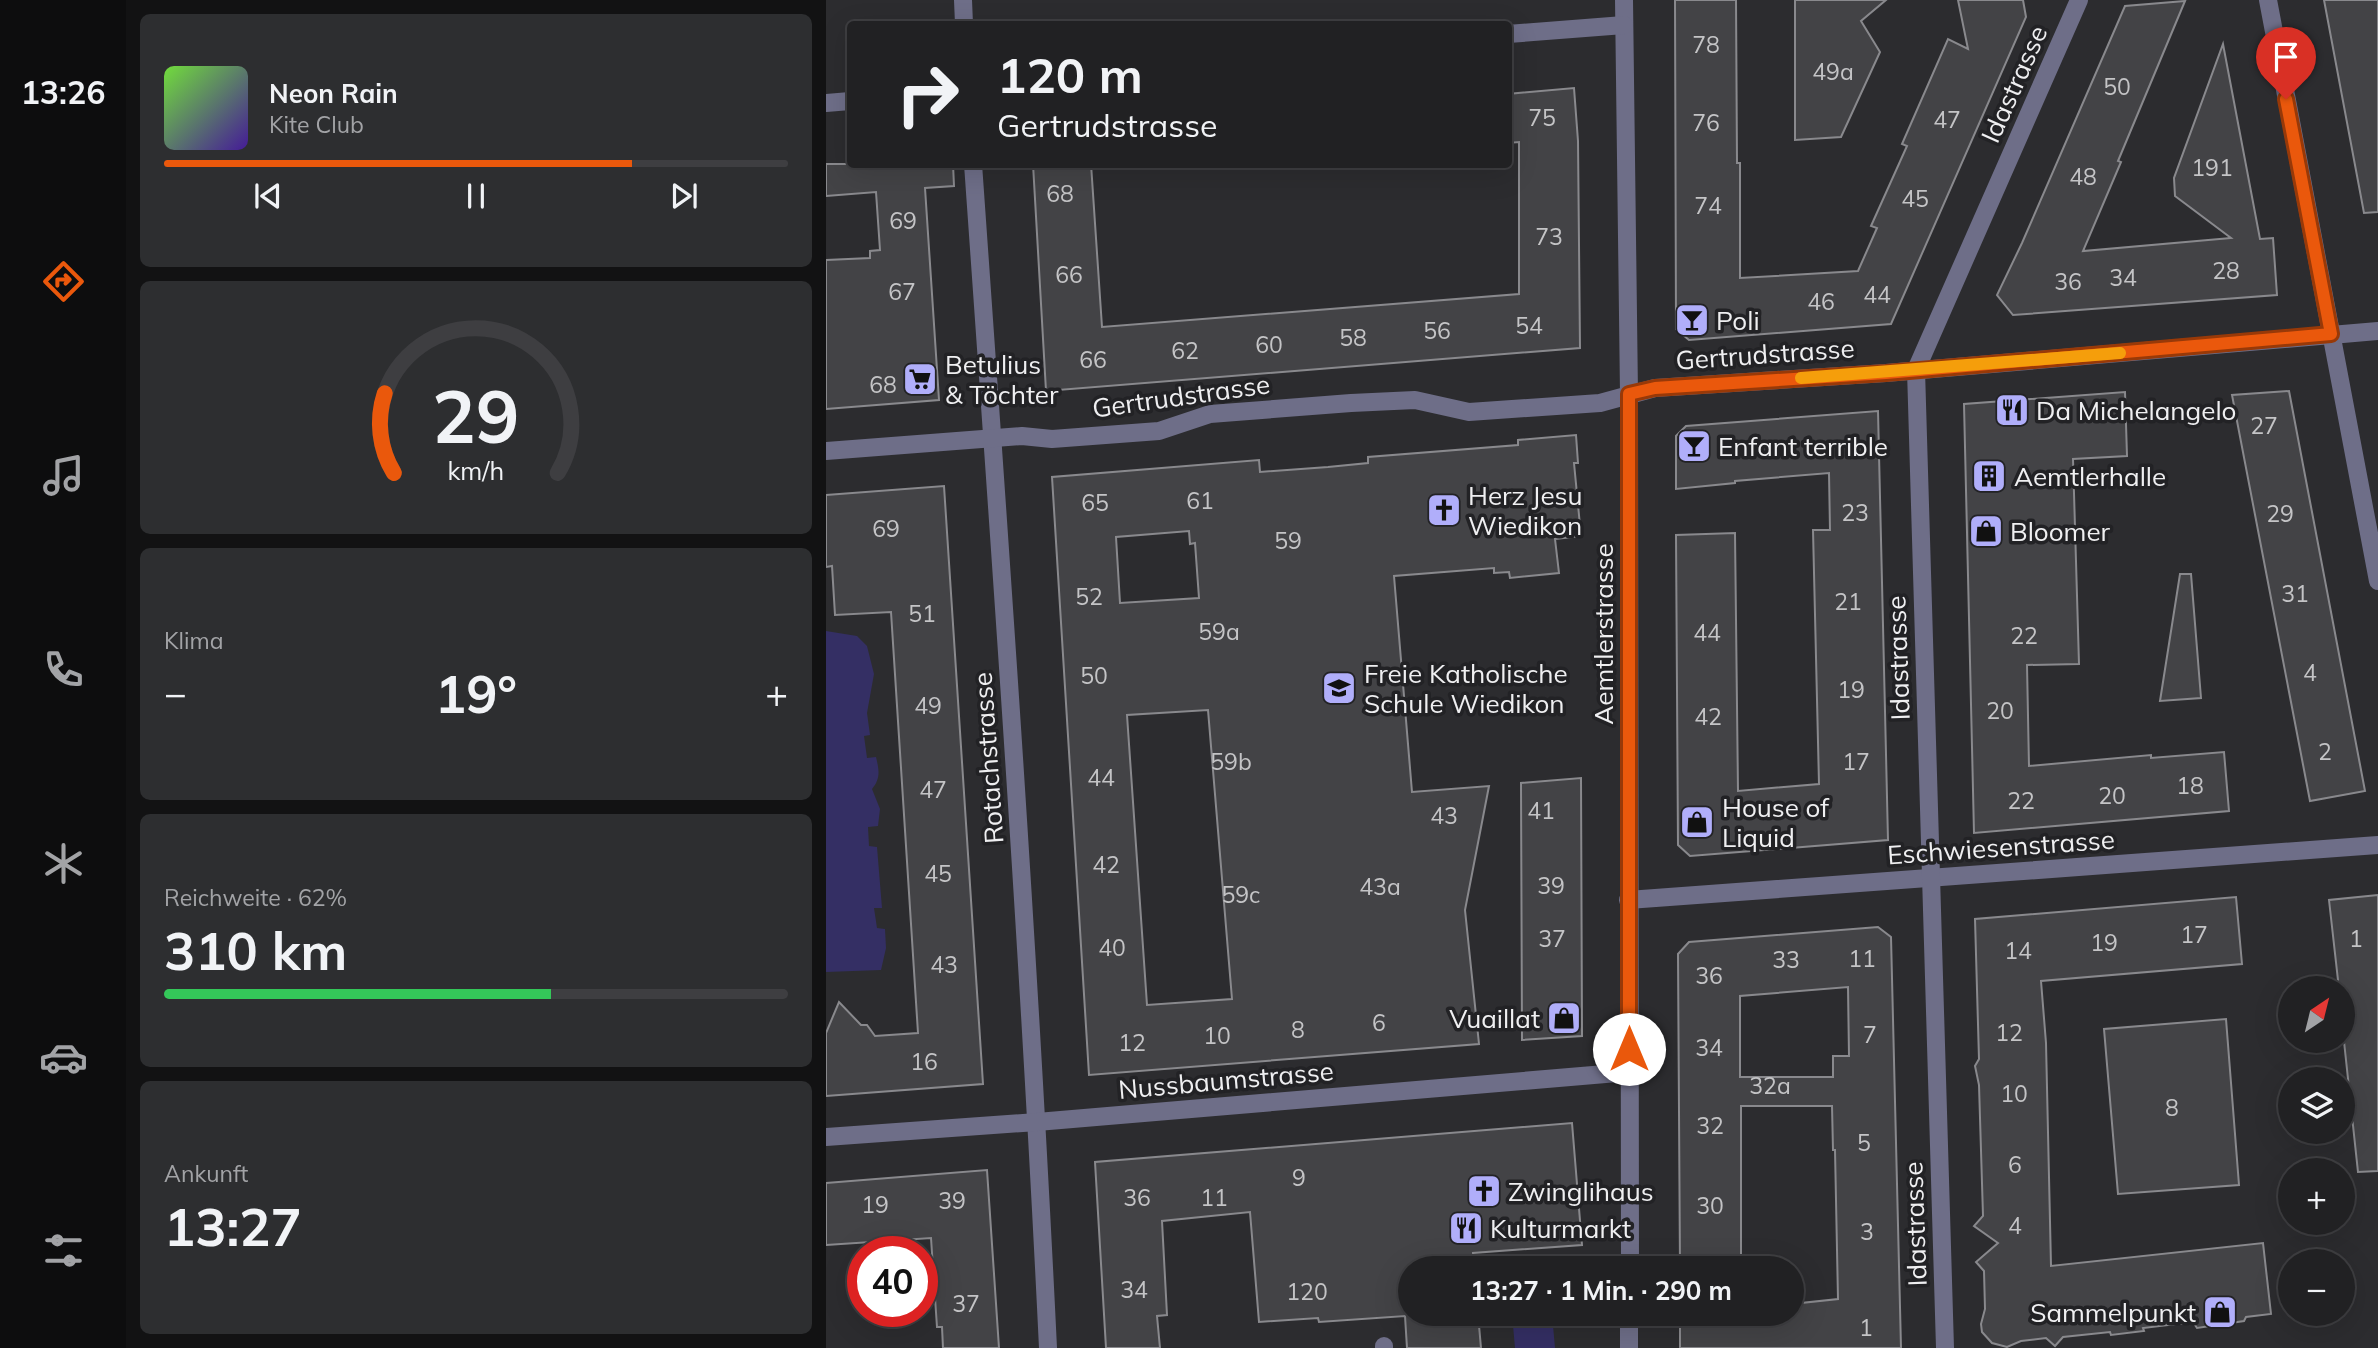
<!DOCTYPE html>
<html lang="de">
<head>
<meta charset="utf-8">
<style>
  :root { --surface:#212123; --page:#2d2e30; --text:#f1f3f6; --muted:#a2a3a6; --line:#3e3e41; --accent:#ea580c }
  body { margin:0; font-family:Mulish,sans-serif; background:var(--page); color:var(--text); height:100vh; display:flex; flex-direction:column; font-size:26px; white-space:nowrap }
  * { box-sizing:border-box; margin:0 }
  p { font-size:23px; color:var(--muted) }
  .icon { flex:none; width:38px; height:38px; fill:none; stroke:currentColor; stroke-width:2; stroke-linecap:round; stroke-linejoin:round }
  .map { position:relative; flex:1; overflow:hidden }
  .side { display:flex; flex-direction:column; gap:14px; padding:14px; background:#121213; width:700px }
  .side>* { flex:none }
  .top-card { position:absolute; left:21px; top:21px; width:665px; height:147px; border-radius:7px; box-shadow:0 7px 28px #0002,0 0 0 2px var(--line); background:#212123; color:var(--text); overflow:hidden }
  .needle { width:46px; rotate:35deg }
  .controls { position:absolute; left:1452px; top:976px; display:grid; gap:14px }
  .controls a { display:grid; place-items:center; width:77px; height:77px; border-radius:50%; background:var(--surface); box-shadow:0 7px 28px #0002,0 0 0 2px var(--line); font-size:35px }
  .speed { position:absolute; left:21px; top:1236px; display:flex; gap:14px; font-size:35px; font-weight:700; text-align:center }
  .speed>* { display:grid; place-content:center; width:91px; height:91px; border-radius:50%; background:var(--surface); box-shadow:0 7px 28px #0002,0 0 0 2px var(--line); line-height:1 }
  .speed .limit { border:10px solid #d22; background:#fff; color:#111 }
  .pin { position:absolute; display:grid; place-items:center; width:60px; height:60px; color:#fff; margin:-72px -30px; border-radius:50% 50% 50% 0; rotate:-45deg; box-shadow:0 0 7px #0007 }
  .pin .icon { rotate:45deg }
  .me { position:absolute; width:77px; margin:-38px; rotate:0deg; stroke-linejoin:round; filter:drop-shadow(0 0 5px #0008) }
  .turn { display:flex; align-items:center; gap:24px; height:147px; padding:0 35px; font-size:32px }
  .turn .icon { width:91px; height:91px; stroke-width:2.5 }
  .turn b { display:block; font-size:49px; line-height:60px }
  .big { font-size:52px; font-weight:700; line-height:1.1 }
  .side .card { flex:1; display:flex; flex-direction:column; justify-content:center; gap:10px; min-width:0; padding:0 24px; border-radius:10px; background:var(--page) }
  .side .dial { align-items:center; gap:0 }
  .dial svg { height:182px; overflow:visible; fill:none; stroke:var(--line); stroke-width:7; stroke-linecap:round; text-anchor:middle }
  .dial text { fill:var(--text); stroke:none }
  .song { display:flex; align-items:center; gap:21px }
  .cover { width:84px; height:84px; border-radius:10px; background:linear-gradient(135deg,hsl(100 70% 55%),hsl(260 70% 35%)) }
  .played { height:7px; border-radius:4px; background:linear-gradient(90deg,var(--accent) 75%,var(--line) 75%) }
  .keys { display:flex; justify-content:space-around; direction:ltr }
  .heat { display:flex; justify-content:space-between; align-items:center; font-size:38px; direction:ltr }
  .charge { height:10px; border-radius:5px; background:linear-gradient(90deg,#34c759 62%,var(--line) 0) }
  .trip { position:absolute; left:572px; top:1256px; width:406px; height:70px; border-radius:35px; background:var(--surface); box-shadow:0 7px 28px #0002,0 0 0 2px var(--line); font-weight:700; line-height:70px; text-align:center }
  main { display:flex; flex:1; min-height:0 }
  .tabs { display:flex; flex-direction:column; width:126px; justify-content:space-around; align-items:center; background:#0d0d0e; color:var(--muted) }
  .tabs .icon { width:49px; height:49px }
  .tabs .current { color:var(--accent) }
  .tabs b { font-size:32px; color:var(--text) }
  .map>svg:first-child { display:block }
</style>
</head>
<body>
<main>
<nav class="tabs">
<b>13:26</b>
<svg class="icon current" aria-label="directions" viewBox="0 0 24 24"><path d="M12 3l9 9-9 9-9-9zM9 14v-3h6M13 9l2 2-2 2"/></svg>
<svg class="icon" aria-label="music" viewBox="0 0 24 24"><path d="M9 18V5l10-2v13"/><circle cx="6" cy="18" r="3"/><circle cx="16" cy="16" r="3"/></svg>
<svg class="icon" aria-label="phone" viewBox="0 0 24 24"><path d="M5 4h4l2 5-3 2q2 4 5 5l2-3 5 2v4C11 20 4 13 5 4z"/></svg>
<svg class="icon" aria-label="climate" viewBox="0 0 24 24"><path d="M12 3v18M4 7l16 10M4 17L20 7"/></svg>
<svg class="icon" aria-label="car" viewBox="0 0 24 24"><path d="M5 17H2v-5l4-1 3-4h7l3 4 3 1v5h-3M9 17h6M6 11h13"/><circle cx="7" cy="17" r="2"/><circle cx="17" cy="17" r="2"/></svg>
<svg class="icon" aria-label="filters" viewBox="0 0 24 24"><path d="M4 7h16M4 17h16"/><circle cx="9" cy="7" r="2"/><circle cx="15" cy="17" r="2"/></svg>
</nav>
<section class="side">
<div class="card">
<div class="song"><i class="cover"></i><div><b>Neon Rain</b><p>Kite Club</p></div></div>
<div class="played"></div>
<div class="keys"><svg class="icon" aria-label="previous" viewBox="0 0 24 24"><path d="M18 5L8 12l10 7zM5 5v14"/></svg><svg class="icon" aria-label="pause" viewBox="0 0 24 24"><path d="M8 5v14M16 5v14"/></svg><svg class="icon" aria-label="next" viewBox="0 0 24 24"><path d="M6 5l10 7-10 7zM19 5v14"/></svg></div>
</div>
<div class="card dial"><svg viewBox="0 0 100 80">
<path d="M14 69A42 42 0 1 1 86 69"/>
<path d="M14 69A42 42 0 0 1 10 34" stroke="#ea580c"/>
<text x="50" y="56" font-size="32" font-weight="700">29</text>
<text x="50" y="72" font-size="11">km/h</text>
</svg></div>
<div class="card"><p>Klima</p>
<div class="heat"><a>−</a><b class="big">19°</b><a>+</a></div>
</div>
<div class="card"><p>Reichweite · 62%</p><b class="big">310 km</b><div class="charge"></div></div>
<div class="card"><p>Ankunft</p><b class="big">13:27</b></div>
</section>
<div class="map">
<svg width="1552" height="1348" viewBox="0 0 1552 1348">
  <rect width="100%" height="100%" fill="#2c2c2f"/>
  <!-- green -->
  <g fill="#342f64">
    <path d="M0,631L31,636L41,646L48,674L41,713L44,735L38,736L41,758L50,757C53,770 55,778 46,789L54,809L52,826L42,827L43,846L51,847L56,908H48L51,928L59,929L60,948L55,970L0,972Z"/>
    <polygon points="686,1314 726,1314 729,1348 689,1348"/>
  </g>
  <!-- building -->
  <g fill="#434346" stroke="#89898d" stroke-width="2" fill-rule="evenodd">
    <polygon points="849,0 910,0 911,163 914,163 914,278 1032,271 1051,228 1045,226 1081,146 1076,144 1122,39 1142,49 1132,0 1197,0 1200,17 1065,324 863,340 850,329"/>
    <polygon points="969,0 1060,0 1035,21 1054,52 1015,137 969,140"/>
    <polygon points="1498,0 1552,0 1552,212 1538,213"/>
    <polygon points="1359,1 1292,161 1295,162 1257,251 1405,238 1349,196 1348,178 1397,44 1434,239 1447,238 1451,295 1187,315 1171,295 1196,243 1299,6"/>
    <polygon points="748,88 752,141 754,348 220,391 207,164 265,164 276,327 693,294 693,142 682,143 682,94"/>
    <polygon points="0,164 127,164 128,186 99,188 113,400 0,409 0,260 44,258 44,251 54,250 50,192 0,196"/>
    <polygon points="1463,391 1539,791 1484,801 1406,395"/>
    <polygon points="1299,392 1301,456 1247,459 1253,664 1201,665 1203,766 1325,755 1325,758 1398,752 1403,811 1148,833 1138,404"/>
    <polygon points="1052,411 1062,840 864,856 852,845 850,535 909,533 912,791 993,784 987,530 1004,530 1003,473 909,481 909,483 850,489 850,436 860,426"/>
    <path d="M750,435L752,463H748L755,536L729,539L733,573L684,578L683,572L668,573V568L568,576L586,792L663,786L639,910L653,1044L263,1075L226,477L433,460L434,472L502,467L542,463V457L692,445V440ZM363,531L364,544L369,543L373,598L294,603L290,537ZM382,710L406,999L321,1005L301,715Z"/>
    <polygon points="118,486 157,1084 0,1096 0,1033 13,1002 35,1025 41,1025 49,1036 92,1033 65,612 9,615 6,566 0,567 0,495"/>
    <polygon points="1354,574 1365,574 1375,698 1334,701"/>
    <polygon points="755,778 756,1036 696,1040 695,783"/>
    <polygon points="1552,895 1552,1171 1532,1172 1517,1032 1517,989 1513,989 1503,900"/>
    <polygon points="1410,897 1416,964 1215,981 1220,1043 1225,1266 1437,1243 1445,1314 1420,1317 1418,1321 1371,1328 1367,1322 1317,1328 1318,1331 1285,1335 1284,1332 1237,1337 1229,1346 1220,1338 1195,1341 1181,1347 1166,1343 1156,1332 1155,1324 1159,1309 1158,1271 1150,1262 1172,1243 1148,1226 1157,1216 1153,1085 1149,1066 1153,1059 1149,919"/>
    <path d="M1052,927L1065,937L1075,1348H854V1314H966V1304L1012,1299L1009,1150H1007L1006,1106H915V1269H854L852,954L863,942ZM1022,987L1023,1056H1007V1077H914V996Z"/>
    <polygon points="1400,1019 1413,1185 1292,1194 1278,1029"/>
    <polygon points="746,1123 756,1245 647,1253 648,1269 584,1269 584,1314 652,1314 655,1348 581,1348 579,1316 493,1322 492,1318 433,1322 424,1212 336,1221 341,1315 331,1316 334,1348 280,1348 269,1162"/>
    <polygon points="161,1170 173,1348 117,1348 116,1327 111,1327 105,1238 0,1245 0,1183"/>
  </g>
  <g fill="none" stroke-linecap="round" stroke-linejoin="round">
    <!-- minor -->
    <g stroke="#6e6e88" stroke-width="18">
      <polyline points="137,0 138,24"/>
      <polyline points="798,0 803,394 804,1269"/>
      <polyline points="1442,0 1552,581"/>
      <polyline points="682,34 798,25"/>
      <polyline points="0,103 24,101"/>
      <path d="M147,164C175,559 203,953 222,1348"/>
      <polyline points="0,451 196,436 226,439 333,431 384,414 525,403 589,400 643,412 774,403 829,388 1060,373 1552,331"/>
      <polyline points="802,900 1552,845"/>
      <polyline points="0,1137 211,1122 803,1072"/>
      <polyline points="558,1346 558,1348"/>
      <polyline points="803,1348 803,1314"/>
      <polyline points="1119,1348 1090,370 1253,0"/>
    </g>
  </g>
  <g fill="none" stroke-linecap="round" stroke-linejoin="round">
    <!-- route casing -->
    <g stroke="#983908" stroke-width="18">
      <polyline id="route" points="803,1049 803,394 829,388 1060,373 1505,334 1460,99"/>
    </g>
    <!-- route -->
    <use href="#route" stroke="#ea580c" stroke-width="12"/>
    <!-- slow -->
    <polyline stroke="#f59e0b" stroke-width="12" points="975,378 1294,353"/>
  </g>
  <!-- icons -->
  <defs>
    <g id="bar-square" transform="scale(1.75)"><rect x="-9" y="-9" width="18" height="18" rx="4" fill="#b0aefa" stroke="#222225"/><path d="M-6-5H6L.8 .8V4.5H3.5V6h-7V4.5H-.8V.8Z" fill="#111"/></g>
    <g id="supermarket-square" transform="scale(1.75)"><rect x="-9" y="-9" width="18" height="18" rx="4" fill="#b0aefa" stroke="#222225"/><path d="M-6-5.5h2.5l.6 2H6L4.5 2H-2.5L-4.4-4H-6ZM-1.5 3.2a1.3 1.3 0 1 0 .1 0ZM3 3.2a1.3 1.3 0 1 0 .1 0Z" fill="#111"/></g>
    <g id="restaurant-square" transform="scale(1.75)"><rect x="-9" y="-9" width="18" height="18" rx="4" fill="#b0aefa" stroke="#222225"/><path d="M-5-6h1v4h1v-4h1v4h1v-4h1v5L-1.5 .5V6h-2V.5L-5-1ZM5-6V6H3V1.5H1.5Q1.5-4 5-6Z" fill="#111"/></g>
    <g id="building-square" transform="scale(1.75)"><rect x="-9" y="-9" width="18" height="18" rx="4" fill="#b0aefa" stroke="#222225"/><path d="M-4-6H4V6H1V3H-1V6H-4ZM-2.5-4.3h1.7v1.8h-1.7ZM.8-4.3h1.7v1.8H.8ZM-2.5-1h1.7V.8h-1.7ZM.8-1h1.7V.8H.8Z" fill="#111"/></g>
    <g id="church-square" transform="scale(1.75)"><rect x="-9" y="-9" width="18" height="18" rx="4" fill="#b0aefa" stroke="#222225"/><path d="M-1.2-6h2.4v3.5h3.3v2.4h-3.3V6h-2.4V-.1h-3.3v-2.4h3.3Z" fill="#111"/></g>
    <g id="shop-square" transform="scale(1.75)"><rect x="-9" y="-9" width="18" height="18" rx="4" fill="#b0aefa" stroke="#222225"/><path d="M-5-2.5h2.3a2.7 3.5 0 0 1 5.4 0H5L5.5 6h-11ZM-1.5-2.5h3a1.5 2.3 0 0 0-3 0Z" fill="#111"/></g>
    <g id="school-square" transform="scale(1.75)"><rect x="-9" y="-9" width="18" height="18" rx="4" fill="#b0aefa" stroke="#222225"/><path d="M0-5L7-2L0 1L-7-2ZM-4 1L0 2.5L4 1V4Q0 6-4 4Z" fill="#111"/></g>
  </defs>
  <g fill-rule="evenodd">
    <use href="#bar-square" x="866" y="320"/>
    <use href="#supermarket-square" x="94" y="379"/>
    <use href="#restaurant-square" x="1186" y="410"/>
    <use href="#bar-square" x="868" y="446"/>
    <use href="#building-square" x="1163" y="476"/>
    <use href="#church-square" x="618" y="510"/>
    <use href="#shop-square" x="1160" y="531"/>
    <use href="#school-square" x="513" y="688"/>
    <use href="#shop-square" x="871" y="822"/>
    <use href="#shop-square" x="738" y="1018"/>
    <use href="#church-square" x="658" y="1191"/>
    <use href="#restaurant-square" x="640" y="1228"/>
    <use href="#shop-square" x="1394" y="1312"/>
  </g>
  <g text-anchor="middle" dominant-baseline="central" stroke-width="7" stroke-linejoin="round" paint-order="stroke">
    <!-- number labels -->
    <g font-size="23" fill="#c4c4c6">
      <text x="880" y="44">78</text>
      <text x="1007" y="71">49a</text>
      <text x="1291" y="86">50</text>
      <text x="716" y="117">75</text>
      <text x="1121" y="119">47</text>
      <text x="880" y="122">76</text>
      <text x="1386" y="167">191</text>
      <text x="1257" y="176">48</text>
      <text x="234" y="193">68</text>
      <text x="1089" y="198">45</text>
      <text x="882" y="205">74</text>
      <text x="77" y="220">69</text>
      <text x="723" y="236">73</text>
      <text x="1400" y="270">28</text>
      <text x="243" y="274">66</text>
      <text x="1297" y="277">34</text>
      <text x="1242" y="281">36</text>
      <text x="76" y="291">67</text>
      <text x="1051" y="294">44</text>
      <text x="995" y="301">46</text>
      <text x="703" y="325">54</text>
      <text x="611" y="330">56</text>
      <text x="527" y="337">58</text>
      <text x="443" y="344">60</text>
      <text x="359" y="350">62</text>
      <text x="267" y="359">66</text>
      <text x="57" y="384">68</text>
      <text x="1438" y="425">27</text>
      <text x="374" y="500">61</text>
      <text x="269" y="502">65</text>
      <text x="1029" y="512">23</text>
      <text x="1454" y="513">29</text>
      <text x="60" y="528">69</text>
      <text x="462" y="540">59</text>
      <text x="1469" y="593">31</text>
      <text x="263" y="596">52</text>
      <text x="1022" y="601">21</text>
      <text x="96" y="613">51</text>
      <text x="393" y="631">59a</text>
      <text x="881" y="632">44</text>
      <text x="1198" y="635">22</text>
      <text x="1484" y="672">4</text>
      <text x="268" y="675">50</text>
      <text x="1025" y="689">19</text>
      <text x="102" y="705">49</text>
      <text x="1174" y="710">20</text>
      <text x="882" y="716">42</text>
      <text x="1499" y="751">2</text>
      <text x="405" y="761">59b</text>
      <text x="1030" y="761">17</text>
      <text x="275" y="777">44</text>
      <text x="1364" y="785">18</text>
      <text x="107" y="789">47</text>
      <text x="1286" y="795">20</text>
      <text x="1195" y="800">22</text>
      <text x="715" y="810">41</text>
      <text x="618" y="815">43</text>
      <text x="280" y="864">42</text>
      <text x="112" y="873">45</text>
      <text x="725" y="885">39</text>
      <text x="554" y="886">43a</text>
      <text x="415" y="894">59c</text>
      <text x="1368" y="934">17</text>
      <text x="726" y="938">37</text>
      <text x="1530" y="938">1</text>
      <text x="1278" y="942">19</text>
      <text x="286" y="947">40</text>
      <text x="1192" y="950">14</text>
      <text x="1036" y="958">11</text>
      <text x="960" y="959">33</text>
      <text x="118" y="964">43</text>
      <text x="883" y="975">36</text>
      <text x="553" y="1022">6</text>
      <text x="472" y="1029">8</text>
      <text x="1183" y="1032">12</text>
      <text x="1044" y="1034">7</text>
      <text x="391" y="1035">10</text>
      <text x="306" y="1042">12</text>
      <text x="883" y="1047">34</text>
      <text x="98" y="1061">16</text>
      <text x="944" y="1085">32a</text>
      <text x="1188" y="1093">10</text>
      <text x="1346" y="1107">8</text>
      <text x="884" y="1125">32</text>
      <text x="1038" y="1142">5</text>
      <text x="1189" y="1164">6</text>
      <text x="473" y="1177">9</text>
      <text x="311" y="1197">36</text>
      <text x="388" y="1197">11</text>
      <text x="126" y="1200">39</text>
      <text x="49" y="1204">19</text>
      <text x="884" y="1205">30</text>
      <text x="1189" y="1225">4</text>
      <text x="1041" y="1231">3</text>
      <text x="308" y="1289">34</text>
      <text x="481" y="1291">120</text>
      <text x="140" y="1303">37</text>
      <text x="1040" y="1327">1</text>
    </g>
    <!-- street labels -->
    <g font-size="26" fill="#efeff1" stroke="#222225">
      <text transform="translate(1188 84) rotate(-66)">Idastrasse</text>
      <text transform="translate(939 354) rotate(-4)">Gertrudstrasse</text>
      <text transform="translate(355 396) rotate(-8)">Gertrudstrasse</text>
      <text transform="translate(777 634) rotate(-90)">Aemtlerstrasse</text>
      <text transform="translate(1072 658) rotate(-92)">Idastrasse</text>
      <text transform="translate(162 758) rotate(-94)">Rotachstrasse</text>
      <text transform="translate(1175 847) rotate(-4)">Eschwiesenstrasse</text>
      <text transform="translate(400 1080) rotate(-5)">Nussbaumstrasse</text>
      <text transform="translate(1089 1224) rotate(-92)">Idastrasse</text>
    </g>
    <!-- poi labels -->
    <g font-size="26" fill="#efeff1" stroke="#222225" text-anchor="start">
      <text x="890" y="320">Poli</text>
      <text x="119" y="364">Betulius<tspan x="119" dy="30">&amp; Töchter</tspan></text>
      <text x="1210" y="410">Da Michelangelo</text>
      <text x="892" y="446">Enfant terrible</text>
      <text x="1188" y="476">Aemtlerhalle</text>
      <text x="642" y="495">Herz Jesu<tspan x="642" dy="30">Wiedikon</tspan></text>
      <text x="1184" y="531">Bloomer</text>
      <text x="538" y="673">Freie Katholische<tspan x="538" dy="30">Schule Wiedikon</tspan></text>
      <text x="896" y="807">House of<tspan x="896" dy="30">Liquid</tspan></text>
      <text x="714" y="1018" text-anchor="end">Vuaillat</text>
      <text x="682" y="1191">Zwinglihaus</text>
      <text x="664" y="1228">Kulturmarkt</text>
      <text x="1370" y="1312" text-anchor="end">Sammelpunkt</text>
    </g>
  </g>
</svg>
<div class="controls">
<a><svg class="needle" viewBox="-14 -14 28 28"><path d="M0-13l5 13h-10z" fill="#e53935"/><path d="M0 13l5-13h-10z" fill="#a2a3a6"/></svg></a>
<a><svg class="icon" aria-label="layers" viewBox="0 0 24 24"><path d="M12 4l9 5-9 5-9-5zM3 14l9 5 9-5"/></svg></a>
<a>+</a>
<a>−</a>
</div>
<div class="speed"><div class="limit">40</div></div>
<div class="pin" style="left:1460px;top:99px;background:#d93025"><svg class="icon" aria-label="arrive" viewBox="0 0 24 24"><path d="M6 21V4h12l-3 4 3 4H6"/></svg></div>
<svg class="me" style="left:803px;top:1049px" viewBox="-20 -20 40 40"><circle r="19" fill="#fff"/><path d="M0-13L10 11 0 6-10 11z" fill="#ea580c"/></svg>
<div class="trip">13:27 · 1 Min. · 290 m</div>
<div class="top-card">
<div class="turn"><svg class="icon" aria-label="right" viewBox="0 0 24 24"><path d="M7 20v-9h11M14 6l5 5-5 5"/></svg><div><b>120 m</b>Gertrudstrasse</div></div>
</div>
</div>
</main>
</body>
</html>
